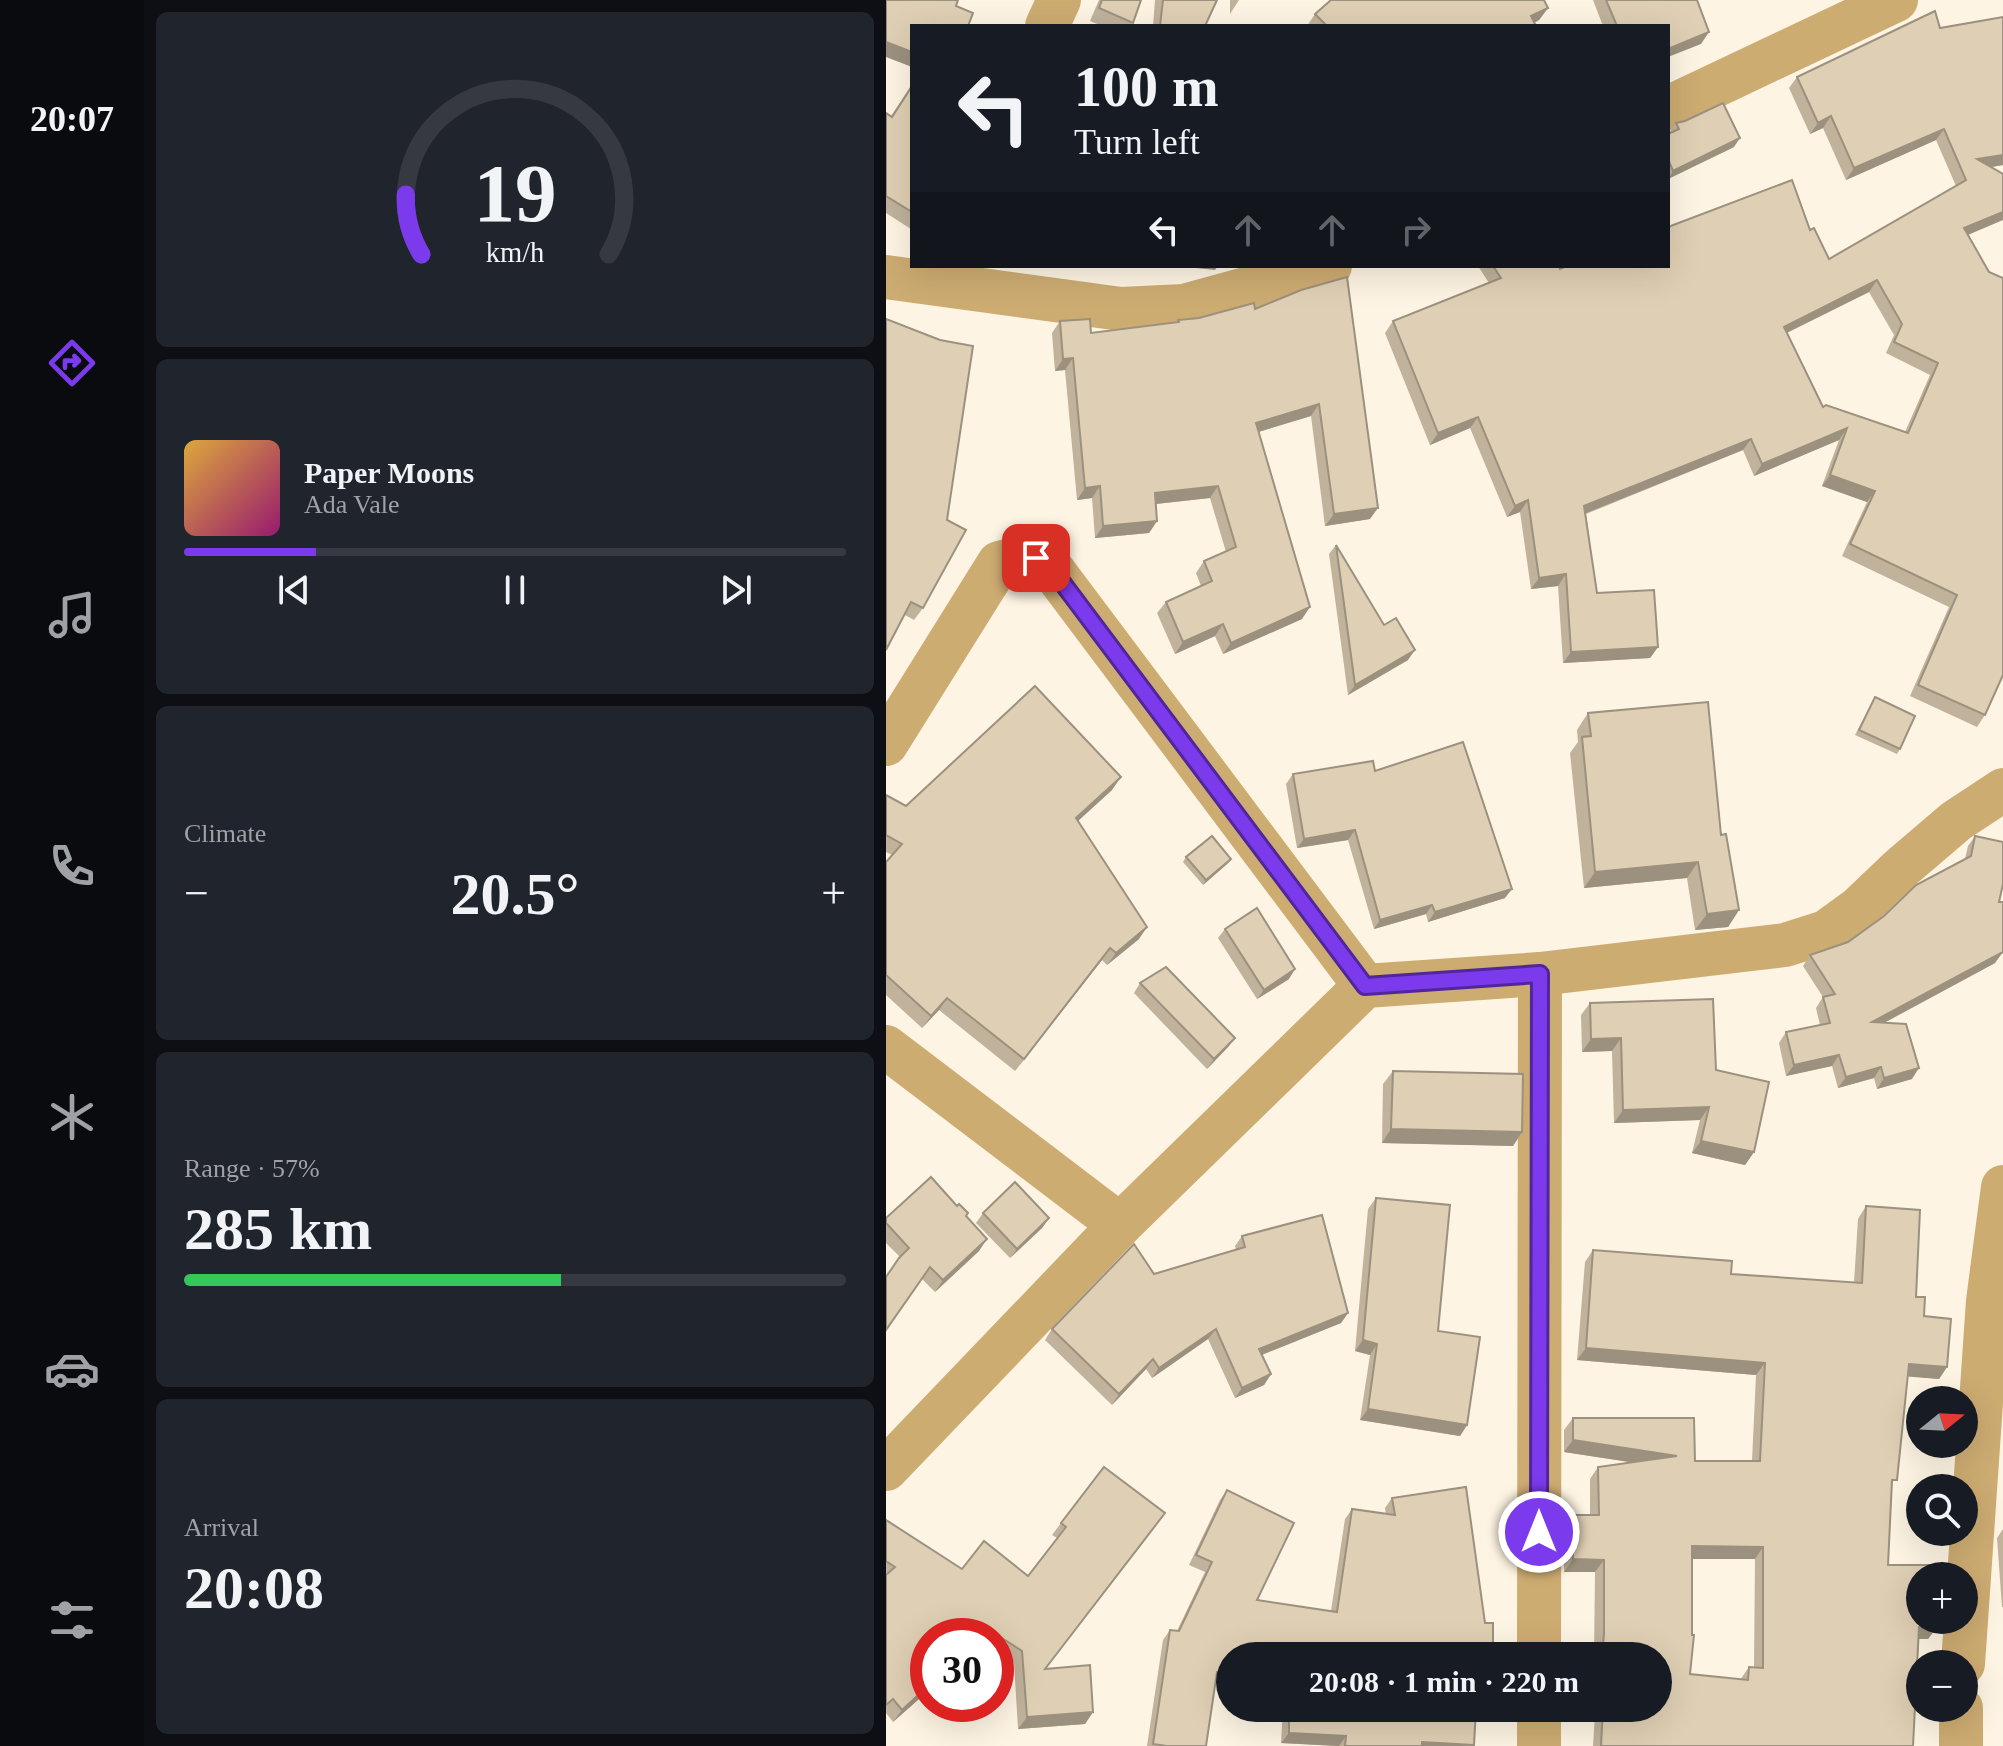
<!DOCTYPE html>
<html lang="en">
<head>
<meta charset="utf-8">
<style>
  :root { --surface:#171b24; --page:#20242c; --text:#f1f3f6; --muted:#9ea1a6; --line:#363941; --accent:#7c3aed }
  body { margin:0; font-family:"Times New Roman",serif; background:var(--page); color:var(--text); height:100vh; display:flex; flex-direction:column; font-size:30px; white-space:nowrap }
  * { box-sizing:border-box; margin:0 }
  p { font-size:26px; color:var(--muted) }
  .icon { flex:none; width:44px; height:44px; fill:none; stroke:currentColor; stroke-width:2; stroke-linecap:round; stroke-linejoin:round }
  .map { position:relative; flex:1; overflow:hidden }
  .panel { display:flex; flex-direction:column; gap:12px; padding:12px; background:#0d0f14; width:742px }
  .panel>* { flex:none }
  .top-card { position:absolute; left:24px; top:24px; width:760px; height:244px; border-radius:0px; box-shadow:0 8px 32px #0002; background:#171b24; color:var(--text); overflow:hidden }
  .needle { width:52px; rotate:72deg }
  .controls { position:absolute; left:1020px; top:1386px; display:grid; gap:16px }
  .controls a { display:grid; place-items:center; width:72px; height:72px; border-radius:50%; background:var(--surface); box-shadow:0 8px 32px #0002; font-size:40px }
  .speed { position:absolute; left:24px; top:1618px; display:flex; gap:16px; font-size:40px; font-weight:700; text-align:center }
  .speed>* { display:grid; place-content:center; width:104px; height:104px; border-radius:50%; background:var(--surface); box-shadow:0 8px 32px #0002; line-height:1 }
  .speed .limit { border:12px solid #d22; background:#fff; color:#111 }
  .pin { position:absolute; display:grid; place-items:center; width:68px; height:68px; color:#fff; margin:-34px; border-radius:16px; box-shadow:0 4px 12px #0006 }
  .me { position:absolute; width:88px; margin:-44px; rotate:0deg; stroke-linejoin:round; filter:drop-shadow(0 0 6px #0008) }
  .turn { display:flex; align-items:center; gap:28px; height:168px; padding:0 32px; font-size:36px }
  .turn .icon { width:104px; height:104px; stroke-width:2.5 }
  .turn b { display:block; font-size:56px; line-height:68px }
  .lanes { display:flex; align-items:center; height:76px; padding:0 32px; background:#0003; justify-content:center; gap:40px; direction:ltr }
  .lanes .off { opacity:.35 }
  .big { font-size:60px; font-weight:600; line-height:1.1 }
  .panel .card { flex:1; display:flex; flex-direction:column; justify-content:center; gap:12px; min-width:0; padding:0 28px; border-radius:12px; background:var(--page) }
  .panel .dial { align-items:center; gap:0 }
  .dial svg { height:208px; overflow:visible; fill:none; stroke:var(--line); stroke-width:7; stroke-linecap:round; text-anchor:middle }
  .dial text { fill:var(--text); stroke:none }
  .song { display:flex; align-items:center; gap:24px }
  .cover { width:96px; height:96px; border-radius:12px; background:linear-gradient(135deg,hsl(40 70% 55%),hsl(320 70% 35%)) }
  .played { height:8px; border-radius:4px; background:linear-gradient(90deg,var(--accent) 20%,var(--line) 20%) }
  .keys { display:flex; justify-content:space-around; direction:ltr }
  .heat { display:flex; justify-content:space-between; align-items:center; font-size:44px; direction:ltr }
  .charge { height:12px; border-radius:6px; background:linear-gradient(90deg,#34c759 57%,var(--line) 0) }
  .trip { position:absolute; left:330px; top:1642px; width:456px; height:80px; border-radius:40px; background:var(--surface); box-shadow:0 8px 32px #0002; font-weight:600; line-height:80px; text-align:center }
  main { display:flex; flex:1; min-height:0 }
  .tab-bar { display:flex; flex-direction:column; width:144px; justify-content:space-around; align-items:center; background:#090b0e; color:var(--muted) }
  .tab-bar .icon { width:56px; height:56px }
  .tab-bar .current { color:var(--accent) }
  .tab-bar b { font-size:36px; color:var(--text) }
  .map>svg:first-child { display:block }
</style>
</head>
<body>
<main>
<nav class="tab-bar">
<b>20:07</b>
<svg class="icon current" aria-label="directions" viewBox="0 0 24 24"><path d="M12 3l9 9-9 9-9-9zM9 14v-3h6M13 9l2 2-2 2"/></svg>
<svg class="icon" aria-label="music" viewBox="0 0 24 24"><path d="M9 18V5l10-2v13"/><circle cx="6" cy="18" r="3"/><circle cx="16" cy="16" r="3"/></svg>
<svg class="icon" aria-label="phone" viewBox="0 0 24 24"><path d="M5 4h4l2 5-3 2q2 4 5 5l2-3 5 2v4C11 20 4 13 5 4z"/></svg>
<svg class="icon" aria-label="climate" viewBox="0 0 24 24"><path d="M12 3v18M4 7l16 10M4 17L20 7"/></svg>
<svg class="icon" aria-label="car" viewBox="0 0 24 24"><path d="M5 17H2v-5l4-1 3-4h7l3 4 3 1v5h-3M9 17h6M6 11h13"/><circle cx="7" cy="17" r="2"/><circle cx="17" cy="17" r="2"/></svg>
<svg class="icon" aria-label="filters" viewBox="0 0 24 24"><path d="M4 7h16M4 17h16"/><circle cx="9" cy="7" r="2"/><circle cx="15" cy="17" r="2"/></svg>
</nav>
<section class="panel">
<div class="card dial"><svg viewBox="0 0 100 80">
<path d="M14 69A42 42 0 1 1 86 69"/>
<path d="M14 69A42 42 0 0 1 8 46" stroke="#7c3aed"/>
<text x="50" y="56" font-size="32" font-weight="700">19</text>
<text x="50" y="72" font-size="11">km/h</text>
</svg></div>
<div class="card">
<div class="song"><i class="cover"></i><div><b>Paper Moons</b><p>Ada Vale</p></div></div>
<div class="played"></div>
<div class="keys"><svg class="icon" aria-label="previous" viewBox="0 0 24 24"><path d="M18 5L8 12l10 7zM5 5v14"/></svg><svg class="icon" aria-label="pause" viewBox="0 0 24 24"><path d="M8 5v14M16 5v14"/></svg><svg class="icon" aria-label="next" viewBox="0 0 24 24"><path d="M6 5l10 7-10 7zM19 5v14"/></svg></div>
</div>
<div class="card"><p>Climate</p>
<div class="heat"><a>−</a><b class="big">20.5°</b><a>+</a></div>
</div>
<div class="card"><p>Range · 57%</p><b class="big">285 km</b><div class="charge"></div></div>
<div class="card"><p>Arrival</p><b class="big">20:08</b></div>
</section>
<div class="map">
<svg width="1117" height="1746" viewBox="0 0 1117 1746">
  <rect width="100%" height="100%" fill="#fef4e3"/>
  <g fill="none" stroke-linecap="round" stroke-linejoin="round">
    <!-- minor -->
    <g stroke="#cdac72" stroke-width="44">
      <polyline points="161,26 173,0"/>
      <polyline points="782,108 1010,0"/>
      <polyline points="0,277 235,309 298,306 444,266"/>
      <path d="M0,744L113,563C132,558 146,556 163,565L479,986"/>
      <polyline points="0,1047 234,1225"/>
      <polyline points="0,1469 234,1225 479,986 654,974 899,945 940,932 973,908 1015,868 1070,821 1117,790"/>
      <polyline points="653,1656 654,974"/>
      <polyline points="1077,1664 1102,1301 1117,1187"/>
      <polyline points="653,1746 653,1708"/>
      <polyline points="1075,1746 1075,1708"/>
    </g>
  </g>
  <!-- wall -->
  <g fill="#c0b29b" fill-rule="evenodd">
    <polygon points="213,0 255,0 245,26 216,26 204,21"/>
    <polygon points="269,0 331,0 319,26 267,26"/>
    <polygon points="344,0 353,0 344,14"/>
    <polygon points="707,0 811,0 815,44 782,26 717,26"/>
    <polygon points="662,8 653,20 648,23 650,26 421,26 429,14"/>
    <path d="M1054,28L1117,165L1105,167L1082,235L1099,715L1091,727L1024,696L1063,607L956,556L981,502L936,486L953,440L868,476L857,450L700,514L711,593L772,647L764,658L677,663L672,586L645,589L634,512L621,517L584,428L544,445L499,333L507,321L603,283L592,266H673L674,269L924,230L943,259L1070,186L1050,140L960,180L937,128L924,134L903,88L911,77ZM983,292L1008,335L1000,353L1044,375L1019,432L937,407L901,333Z"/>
    <polygon points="26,85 26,228 25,229 0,213 0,113 5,116"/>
    <polygon points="790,123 848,147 782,179 782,134"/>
    <polygon points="415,290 484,519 439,526 425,416 373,432 416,619 337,654 329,636 289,654 271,613 280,602 315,586 310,573 318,561 340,552 324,498 270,504 271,521 263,533 209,538 206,498 191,500 179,370 169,371 166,333 174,321 205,333 290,323 292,320 313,318 369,309"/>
    <polygon points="0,319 37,608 28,620 19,615"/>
    <polygon points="450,545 498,625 522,660 462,695 443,554"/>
    <polygon points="989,697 1014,749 1011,754 969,735"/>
    <polygon points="702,713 835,835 853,910 842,927 809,930 801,878 698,888 684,753 692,742 691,730"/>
    <polygon points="489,771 619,898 542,922 540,914 488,929 462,840 411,848 400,784 407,774"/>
    <polygon points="226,790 192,821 253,939 221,965 216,960 129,1071 53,1010 36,1028 0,995 0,862 6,855 0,852 0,795 20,806"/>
    <polygon points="1089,836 1113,902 1109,963 998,1023 1026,1079 991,1089 988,1078 952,1088 946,1066 900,1076 893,1043 900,1032 934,1025 930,1008 937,997 917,966 924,955 962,942 1079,859 1082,846"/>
    <polygon points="300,857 345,859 341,864 317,885 297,862"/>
    <polygon points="339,929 403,979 371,999 332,938"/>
    <polygon points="254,983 349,1038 342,1047 321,1069 248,993"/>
    <polygon points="704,1003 830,1070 868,1152 859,1165 806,1153 814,1120 728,1123 726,1051 696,1052 695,1015"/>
    <polygon points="507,1071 636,1132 627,1146 496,1143 497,1084"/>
    <polygon points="490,1198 552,1331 581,1425 574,1436 474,1420 484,1355 469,1351 482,1209"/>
    <path d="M980,1206L1030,1297L1061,1367L1053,1379L1022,1376L1006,1488L1002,1565L1051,1627L1042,1639H1033L1027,1746H707L709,1714H704V1708H772V1656H708L709,1572H678V1527L687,1515H704V1479L712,1467L745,1462L678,1452V1430L687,1418L809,1461H866L870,1375L691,1360L699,1262L707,1250L845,1274L968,1283L972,1219ZM806,1559H869L868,1667H863L854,1680L804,1674Z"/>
    <polygon points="97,1213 163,1218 156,1228 124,1258 90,1223"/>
    <polygon points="80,1216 93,1251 49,1292 0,1243 0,1218"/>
    <polygon points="356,1236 462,1313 455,1323 376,1355 385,1374 378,1385 349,1398 322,1339 266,1378 260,1369 226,1405 159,1340 166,1329 268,1274 350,1250 349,1246"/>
    <polygon points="341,1490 371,1600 445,1611 459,1519 466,1509 500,1514 499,1508 506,1498 599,1623 344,1656 344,1684 329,1683 320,1746 261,1746 277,1640 284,1630 291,1631 319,1572 303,1565 334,1500"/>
    <polygon points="0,1520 76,1569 142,1576 171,1538 166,1535 175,1523 270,1526 160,1668 207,1712 199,1724 132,1729 128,1663 110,1651 110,1636 42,1636 42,1691 7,1722 0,1713"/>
    <polygon points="1117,1529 1117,1607 1116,1607 1111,1538"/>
    <polygon points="397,1708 590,1708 587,1746 453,1746 395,1743"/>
  </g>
  <!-- shaded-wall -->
  <g fill="#9c917e">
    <polygon points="662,8 653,20 642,26 645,16"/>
    <polygon points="823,32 815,44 782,57 782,49"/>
    <polygon points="0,42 26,52 26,67 0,57"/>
    <polygon points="945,116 937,128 924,134 932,123"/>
    <polygon points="1058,129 1050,140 960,180 968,168"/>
    <polygon points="854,138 848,147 782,179 787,171"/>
    <polygon points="1117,155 1117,165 1083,171 1091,159"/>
    <polygon points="1117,212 1117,220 1070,240 1078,228"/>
    <polygon points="290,266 332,266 329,270"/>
    <polygon points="991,280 983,292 890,338 898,327"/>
    <polygon points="187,358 179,370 169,371 177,359"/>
    <polygon points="433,404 425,416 362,435 370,423"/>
    <polygon points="592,417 584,428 544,445 552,433"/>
    <polygon points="961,428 953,440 868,476 876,464"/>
    <polygon points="865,439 857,450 690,517 698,506"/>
    <polygon points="944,475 989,491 981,502 936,486"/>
    <polygon points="214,486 206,498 191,500 199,488"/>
    <polygon points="332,486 324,498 260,505 269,493"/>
    <polygon points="642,500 634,512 621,517 629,506"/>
    <polygon points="492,508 484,519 439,526 448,514"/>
    <polygon points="271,521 263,533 209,538 217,526"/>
    <polygon points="680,574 672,586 645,589 653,578"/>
    <polygon points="424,607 416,619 337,654 345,643"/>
    <polygon points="337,624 329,636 289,654 297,642"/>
    <polygon points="772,647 764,658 677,663 685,652"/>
    <polygon points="529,650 522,660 462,695 469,685"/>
    <polygon points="235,777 226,790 182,830 190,818"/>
    <polygon points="469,830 462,840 411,848 418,839"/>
    <polygon points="345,859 341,864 317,885 320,880"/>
    <polygon points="812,862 801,878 698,888 709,872"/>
    <polygon points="626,889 619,898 542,922 549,912"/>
    <polygon points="546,905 540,914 488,929 494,920"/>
    <polygon points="853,910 842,927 809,930 821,914"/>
    <polygon points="261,927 253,939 221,965 230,953"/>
    <polygon points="224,948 216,960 129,1071 138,1059"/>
    <polygon points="1117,952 1109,963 979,1033 986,1022"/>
    <polygon points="409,969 403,979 371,999 378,990"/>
    <polygon points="61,998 53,1010 36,1028 45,1016"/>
    <polygon points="349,1038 342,1047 321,1069 328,1059"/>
    <polygon points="735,1038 726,1051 696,1052 705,1039"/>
    <polygon points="953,1055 946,1066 900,1076 908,1065"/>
    <polygon points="995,1067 988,1078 952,1088 960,1077"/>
    <polygon points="1033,1068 1026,1079 991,1089 998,1078"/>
    <polygon points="823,1107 814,1120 728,1123 737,1110"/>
    <polygon points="505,1129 636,1132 627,1146 496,1143"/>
    <polygon points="815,1141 868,1152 859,1165 806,1153"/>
    <polygon points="163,1218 156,1228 124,1258 131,1249"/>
    <polygon points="101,1239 93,1251 49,1292 57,1280"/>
    <polygon points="462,1313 455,1323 365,1359 373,1349"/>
    <polygon points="330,1329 322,1339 266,1378 273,1368"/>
    <polygon points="477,1340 491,1344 484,1355 469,1351"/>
    <polygon points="700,1348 879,1363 870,1375 691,1360"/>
    <polygon points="267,1359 260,1369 226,1405 233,1394"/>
    <polygon points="1023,1364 1061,1367 1053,1379 1015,1376"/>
    <polygon points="385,1374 378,1385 349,1398 356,1388"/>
    <polygon points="482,1409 581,1425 574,1436 474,1420"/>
    <polygon points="687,1440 791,1456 782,1468 678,1452"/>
    <polygon points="806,1546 877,1547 869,1559 798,1559"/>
    <polygon points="687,1559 718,1560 709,1572 678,1572"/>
    <polygon points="1033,1627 1051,1627 1042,1639 1025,1639"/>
    <polygon points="331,1672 344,1673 344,1684 324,1682"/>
    <polygon points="42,1686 42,1691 7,1722 16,1710"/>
    <polygon points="708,1708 713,1708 709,1714 704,1714"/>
    <polygon points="207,1712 199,1724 132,1729 141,1717"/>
    <polygon points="403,1733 460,1736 453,1746 395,1743"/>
    <polygon points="536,1742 587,1746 534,1746"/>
  </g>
  <!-- building -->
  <g fill="#dfcfb4" stroke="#9c917e" stroke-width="2" fill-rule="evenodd">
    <polygon points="0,0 72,0 70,6 87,13 82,26 26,26 26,52 0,42"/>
    <polygon points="216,0 255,0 247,23 213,8"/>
    <polygon points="277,0 331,0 319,26 274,26"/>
    <polygon points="445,0 658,0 662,8 645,16 650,26 441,26 429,14"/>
    <polygon points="720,0 811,0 823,32 782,49 782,26 731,26"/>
    <path d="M1049,11L1054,28L1117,17V155L1091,159L1117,174V212L1078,228L1103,272L1117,278V675L1099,715L1032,685L1071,595L964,544L989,491L944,475L961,428L876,464L865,439L698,506L711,593L768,590L772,647L685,652L680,574L653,578L642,500L629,506L592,417L552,433L507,321L615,278L607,266H673L674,269L681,266H782V227L906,180L924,230L928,228L943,259L1080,180L1058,129L968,168L945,116L932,123L911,77ZM991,280L1016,324L1008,342L1052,363L1022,433L940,405L937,407L898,327Z"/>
    <polygon points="26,86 26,212 0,196 0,113 6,117"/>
    <polygon points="837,103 854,138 787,171 782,159 782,134 793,129 790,123 799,121"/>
    <polygon points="461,277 492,508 448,514 433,404 370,423 424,607 345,643 337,624 297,642 280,602 326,581 318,561 350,547 332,486 269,493 271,521 217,526 214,486 199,488 187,358 177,359 174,321 204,319 205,333 293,322 292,320 313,318 368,303 369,309 415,290"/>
    <polygon points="0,319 54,340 87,346 61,520 80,530 37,608 25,602 0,650"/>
    <polygon points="450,545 498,625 510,618 529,650 469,685"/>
    <polygon points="149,686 235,777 190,818 261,927 230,953 224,948 138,1059 61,998 45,1016 0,975 0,862 16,844 0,835 0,795 20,806"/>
    <polygon points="989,697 1029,716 1014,749 973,730"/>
    <polygon points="822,702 835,835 840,834 853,910 821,914 812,862 709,872 696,737 705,736 702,713"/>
    <polygon points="577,742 626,889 549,912 546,905 494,920 469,830 418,839 407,774 487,761 489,771"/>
    <polygon points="326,836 345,859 320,880 300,857"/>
    <polygon points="1089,836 1117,842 1117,884 1113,902 1117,902 1117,952 986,1022 1020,1024 1033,1068 998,1078 995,1067 960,1077 953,1055 908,1065 900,1032 944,1023 937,997 949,994 924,955 962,942 998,916 1030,885 1085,856"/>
    <polygon points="371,908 409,969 378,990 339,929"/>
    <polygon points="280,967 349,1038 328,1059 254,983"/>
    <polygon points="827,999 830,1070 883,1082 868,1152 815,1141 823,1107 737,1110 735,1038 705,1039 704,1003"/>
    <polygon points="507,1071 637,1074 636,1132 505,1129"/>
    <polygon points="45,1177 71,1206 73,1204 82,1213 80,1216 101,1239 57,1280 44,1267 0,1330 0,1277 13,1258 23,1248 0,1223 0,1218"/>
    <polygon points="129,1182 163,1218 131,1249 97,1213"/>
    <polygon points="490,1198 564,1205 552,1331 594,1337 581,1425 482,1409 491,1344 477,1340"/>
    <path d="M980,1206L1034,1210L1030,1297H1039L1038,1316L1065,1319L1061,1367L1023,1364L1011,1480H1006L1002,1565H1051V1576H1034V1620H1051V1627H1033L1027,1746H715L717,1708H772V1656H716L718,1634V1560L687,1559V1515H713L712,1467L791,1456L687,1440V1418H808L809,1461H874L879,1363L700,1348L707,1250L846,1261L845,1274L976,1283ZM806,1546L877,1547V1668L863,1667L862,1680L804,1674L808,1635H806Z"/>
    <polygon points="436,1215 462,1313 373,1349 385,1374 356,1388 330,1329 273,1368 267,1359 233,1394 166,1329 248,1244 268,1274 359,1247 356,1236"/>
    <polygon points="218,1467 279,1513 159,1669 204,1665 207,1712 141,1717 136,1651 105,1631 99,1636 42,1636 42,1686 16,1710 7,1699 0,1705 0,1575 9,1567 0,1561 0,1520 76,1569 98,1541 142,1576 180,1527 175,1523"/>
    <polygon points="580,1487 599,1623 607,1623 607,1656 344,1656 344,1673 331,1672 320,1746 281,1746 267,1744 284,1630 293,1631 326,1562 310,1555 341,1490 408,1523 371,1600 451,1612 466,1509 509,1515 506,1498"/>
    <polygon points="403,1708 590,1708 588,1745 536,1742 536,1746 459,1746 460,1736 403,1733"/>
  </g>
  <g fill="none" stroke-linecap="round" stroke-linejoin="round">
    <!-- route casing -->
    <g stroke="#51269a" stroke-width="20">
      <polyline id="route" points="150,558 163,565 479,986 654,974 653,1532"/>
    </g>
    <!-- route -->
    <use href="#route" stroke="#7c3aed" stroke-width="14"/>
  </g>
</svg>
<div class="controls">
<a><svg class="needle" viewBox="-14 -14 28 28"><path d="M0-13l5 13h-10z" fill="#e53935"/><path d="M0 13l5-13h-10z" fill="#9ea1a6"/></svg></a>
<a><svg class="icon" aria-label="search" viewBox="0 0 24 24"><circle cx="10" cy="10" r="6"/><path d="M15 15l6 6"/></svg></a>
<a>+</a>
<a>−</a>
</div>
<div class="speed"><div class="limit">30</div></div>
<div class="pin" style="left:150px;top:558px;background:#d93025"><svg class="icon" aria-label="arrive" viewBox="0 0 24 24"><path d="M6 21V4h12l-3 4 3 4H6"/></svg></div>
<svg class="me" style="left:653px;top:1532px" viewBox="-20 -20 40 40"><circle r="17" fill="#7c3aed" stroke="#fff" stroke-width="3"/><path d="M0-11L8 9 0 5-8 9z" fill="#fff"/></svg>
<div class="trip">20:08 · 1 min · 220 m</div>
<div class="top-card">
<div class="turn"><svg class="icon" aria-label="left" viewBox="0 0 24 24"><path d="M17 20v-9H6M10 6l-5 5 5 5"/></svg><div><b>100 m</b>Turn left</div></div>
<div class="lanes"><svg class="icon" aria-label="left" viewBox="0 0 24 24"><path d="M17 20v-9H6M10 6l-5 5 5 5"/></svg><svg class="icon off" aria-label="ahead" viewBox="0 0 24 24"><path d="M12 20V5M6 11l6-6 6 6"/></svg><svg class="icon off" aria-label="ahead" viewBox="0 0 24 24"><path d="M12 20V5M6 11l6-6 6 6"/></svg><svg class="icon off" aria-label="right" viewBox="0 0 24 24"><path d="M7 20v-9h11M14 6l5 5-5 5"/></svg></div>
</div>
</div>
</main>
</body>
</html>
